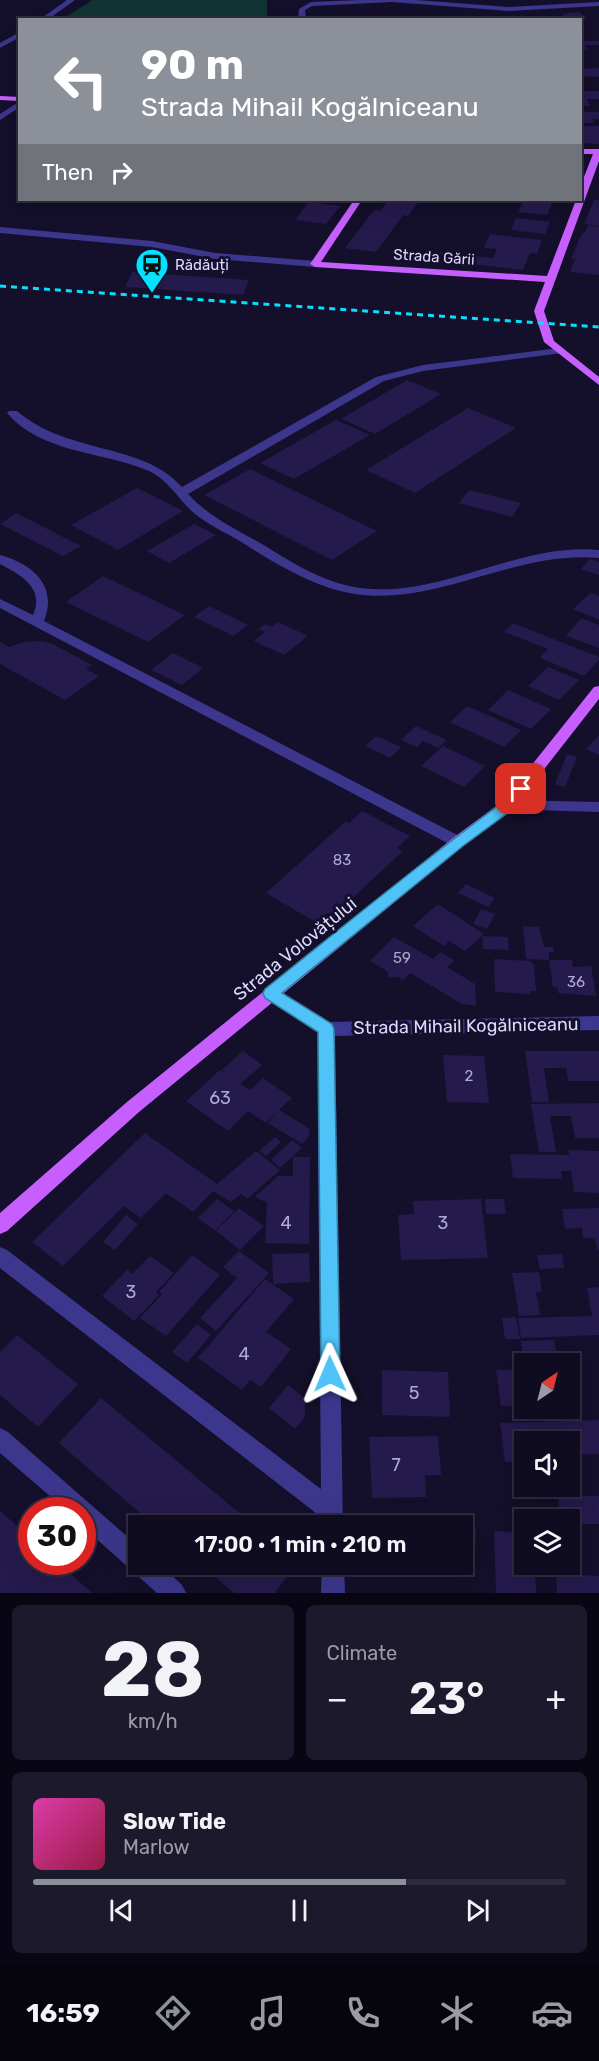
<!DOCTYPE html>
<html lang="en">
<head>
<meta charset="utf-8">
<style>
  :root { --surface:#0f0b20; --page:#1d192d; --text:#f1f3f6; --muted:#9b9ba5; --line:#2f2b3e; --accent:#8c9099 }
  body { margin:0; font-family:Rubik,sans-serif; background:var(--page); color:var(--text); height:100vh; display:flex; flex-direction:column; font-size:22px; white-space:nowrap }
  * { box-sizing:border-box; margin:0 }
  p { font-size:20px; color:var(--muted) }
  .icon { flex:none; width:33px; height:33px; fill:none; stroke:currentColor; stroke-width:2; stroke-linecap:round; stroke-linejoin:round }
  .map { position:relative; height:1593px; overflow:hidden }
  .details { display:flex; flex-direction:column; gap:12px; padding:12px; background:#080612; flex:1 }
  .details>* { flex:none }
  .hud { position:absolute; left:18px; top:18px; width:564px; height:183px; border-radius:0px; box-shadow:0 6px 24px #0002,0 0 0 2px var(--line); background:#8c9099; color:#fff; overflow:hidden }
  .needle { width:39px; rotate:35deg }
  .controls { position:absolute; left:514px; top:1353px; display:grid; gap:12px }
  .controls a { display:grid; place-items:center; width:66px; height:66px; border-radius:0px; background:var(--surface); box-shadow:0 6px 24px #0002,0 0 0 2px var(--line); font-size:30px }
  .speed { position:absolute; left:18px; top:1497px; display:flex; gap:12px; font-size:30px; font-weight:700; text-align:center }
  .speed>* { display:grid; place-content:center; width:78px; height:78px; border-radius:50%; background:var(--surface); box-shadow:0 6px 24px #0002,0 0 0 2px var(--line); line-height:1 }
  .speed .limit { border:9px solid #d22; background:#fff; color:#111 }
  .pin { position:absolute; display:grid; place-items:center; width:51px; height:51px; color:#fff; margin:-26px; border-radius:12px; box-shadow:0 3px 9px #0006 }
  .me { position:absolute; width:66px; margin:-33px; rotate:359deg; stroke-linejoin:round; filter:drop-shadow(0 0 4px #0008) }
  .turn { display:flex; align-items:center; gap:21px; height:126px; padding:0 24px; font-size:27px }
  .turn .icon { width:78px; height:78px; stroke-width:2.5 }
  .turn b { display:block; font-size:42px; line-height:51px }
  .then { display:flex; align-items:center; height:57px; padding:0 24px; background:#0003; gap:12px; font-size:22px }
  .big { font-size:45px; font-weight:600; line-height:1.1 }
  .details .card { flex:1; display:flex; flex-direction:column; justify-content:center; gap:9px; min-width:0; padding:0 21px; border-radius:9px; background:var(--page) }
  .details .dial { align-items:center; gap:0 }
  .dial b { font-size:78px; line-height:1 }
  .song { display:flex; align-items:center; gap:18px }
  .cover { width:72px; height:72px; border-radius:9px; background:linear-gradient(135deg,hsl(320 70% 55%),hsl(340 70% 35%)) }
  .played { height:6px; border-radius:3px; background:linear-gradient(90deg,var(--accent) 70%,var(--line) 70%) }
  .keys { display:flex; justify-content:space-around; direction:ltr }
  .heat { display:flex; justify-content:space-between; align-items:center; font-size:33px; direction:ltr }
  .details .tiles { flex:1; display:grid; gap:12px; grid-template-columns:1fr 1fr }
  .card:last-child { grid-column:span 2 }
  .trip { position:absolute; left:128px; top:1515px; width:345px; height:60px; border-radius:0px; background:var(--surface); box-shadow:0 6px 24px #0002,0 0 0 2px var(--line); font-weight:600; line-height:60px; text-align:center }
  .tab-bar { display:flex; height:96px; justify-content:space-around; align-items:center; background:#06040d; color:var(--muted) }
  .tab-bar .icon { width:42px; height:42px }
  .tab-bar .on { color:var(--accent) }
  .tab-bar b { font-size:27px; color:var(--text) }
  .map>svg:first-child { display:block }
</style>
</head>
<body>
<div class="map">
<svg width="599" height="1593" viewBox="0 0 599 1593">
  <rect width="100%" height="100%" fill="#140f2a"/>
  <!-- green -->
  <polygon fill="#123534" points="93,0 267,0 267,19 62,19"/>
  <!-- building -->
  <g fill="#251a4c">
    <polygon points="579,12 587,18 568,20 561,14"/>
    <polygon points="580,41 599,41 599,45 585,45 588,50 580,50"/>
    <polygon points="599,68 599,77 580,76 580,69"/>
    <polygon points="580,91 599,91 599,99 587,99 590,106 580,106"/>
    <polygon points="580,112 599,112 599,119 593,119 594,123 580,123"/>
    <polygon points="580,126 599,126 599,144 580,143"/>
    <polygon points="389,200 420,200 408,216 403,215 376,252 345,248 374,210 380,211"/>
    <polygon points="524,200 552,203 547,215 518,212"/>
    <polygon points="594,200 599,200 599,226 584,224"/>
    <polygon points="309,202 340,206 326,224 295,220"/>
    <polygon points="516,218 550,222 545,234 511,230"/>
    <polygon points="588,225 599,227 599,275 570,272 575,259 571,259 582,233 585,233"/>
    <polygon points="490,234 542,240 537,254 530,253 523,270 436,260 440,252 493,258 497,249 484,248"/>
    <polygon points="132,272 249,280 243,295 125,287"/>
    <polygon points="407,380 441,394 375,434 341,419"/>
    <polygon points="468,408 516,428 415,493 366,470"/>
    <polygon points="336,420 370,435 294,479 260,463"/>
    <polygon points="250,469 377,531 332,560 204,495"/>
    <polygon points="137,488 183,511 118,550 71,525"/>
    <polygon points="469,490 521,503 512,517 459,503"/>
    <polygon points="16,513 81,546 63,556 0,524"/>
    <polygon points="194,524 216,535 169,563 147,551"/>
    <polygon points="590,559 599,562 599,575 581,569"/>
    <polygon points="103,576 185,615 148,642 66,602"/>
    <polygon points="590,593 599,596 599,620 573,609"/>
    <polygon points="209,606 248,625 233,636 194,617"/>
    <polygon points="581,618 599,625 599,648 566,636"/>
    <polygon points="278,622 308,636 284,655 254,641 265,632 258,629 265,624 272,627"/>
    <polygon points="513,623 599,657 599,660 584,676 540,658 548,649 504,632"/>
    <polygon points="38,641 51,643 92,665 86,669 99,676 65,700 0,664 0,642 9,647 24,642"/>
    <polygon points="173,653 203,668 182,685 151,670"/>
    <polygon points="548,667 579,680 559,700 528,686"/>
    <polygon points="508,690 551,709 531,729 488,710"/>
    <polygon points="467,706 521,730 504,747 450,722"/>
    <polygon points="416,726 447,740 438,748 423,741 417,747 401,740"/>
    <polygon points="599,735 599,755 586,749"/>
    <polygon points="376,736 401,747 390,758 365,746"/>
    <polygon points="443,746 485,766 464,787 421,766"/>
    <polygon points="567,754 577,757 565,787 555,784"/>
    <polygon points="362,811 410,836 397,848 403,851 333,916 328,913 317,923 266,893 346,821 349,823"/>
    <polygon points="466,884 495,898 488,907 458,893"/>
    <polygon points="438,904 484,934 465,951 449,941 444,946 413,926"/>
    <polygon points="481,909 495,914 487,929 473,924"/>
    <polygon points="523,926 539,927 544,947 553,947 554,952 549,952 549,960 526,959"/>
    <polygon points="482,936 508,937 509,950 483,949"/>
    <polygon points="394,937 433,959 440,952 454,960 447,967 475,984 476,1006 462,1004 410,973 403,980 398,977 389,977 387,971 370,961"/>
    <polygon points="494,959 529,961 534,964 536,991 530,991 530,994 495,992"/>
    <polygon points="549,960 572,960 573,967 591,966 596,996 558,993 557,987 553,987"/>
    <polygon points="243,1051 262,1065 240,1084 250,1090 263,1078 292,1098 279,1110 310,1129 309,1136 302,1144 268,1123 277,1112 266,1123 248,1111 228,1131 186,1101 220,1070 228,1075 222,1070"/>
    <polygon points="525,1051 599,1051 599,1081 568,1081 566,1068 544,1068 549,1102 532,1102"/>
    <polygon points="443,1055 484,1056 489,1103 447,1102"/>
    <polygon points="599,1103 599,1138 575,1138 571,1116 550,1116 556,1152 539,1152 531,1104"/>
    <polygon points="145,1133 217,1184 256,1151 280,1170 247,1199 241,1194 231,1202 213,1191 193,1212 166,1193 141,1218 124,1206 63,1266 32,1242"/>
    <polygon points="275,1137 281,1142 266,1156 259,1151"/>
    <polygon points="292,1140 302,1148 280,1168 271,1160"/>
    <polygon points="568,1150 599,1151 599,1193 574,1192 571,1171 561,1171 562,1179 513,1178 510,1154 569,1155"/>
    <polygon points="293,1157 310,1157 309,1244 265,1243 267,1203 255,1197 278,1176 293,1176"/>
    <polygon points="217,1199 234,1211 215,1231 198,1218"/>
    <polygon points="481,1199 488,1258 401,1260 398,1215 414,1214 413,1201"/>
    <polygon points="485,1199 504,1199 506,1214 486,1214"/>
    <polygon points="239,1208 264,1226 240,1250 216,1231"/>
    <polygon points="599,1208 599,1250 597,1250 595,1238 583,1238 582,1228 565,1229 562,1209"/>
    <polygon points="126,1215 138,1224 115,1250 103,1242"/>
    <polygon points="239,1251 269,1273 216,1331 200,1318 237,1278 223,1267"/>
    <polygon points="309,1253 310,1282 273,1284 272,1254"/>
    <polygon points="562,1254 564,1268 540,1269 537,1255"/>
    <polygon points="192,1255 220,1275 166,1336 140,1318 162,1294 159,1292"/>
    <polygon points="150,1256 174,1273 156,1292 159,1295 134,1321 102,1296 127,1270 132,1274"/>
    <polygon points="539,1272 542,1292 536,1292 540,1315 519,1316 512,1273"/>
    <polygon points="265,1279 294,1299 266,1332 291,1349 261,1387 250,1380 242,1390 198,1358"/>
    <polygon points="599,1287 599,1335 521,1338 518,1318 592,1316 587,1288"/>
    <polygon points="516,1317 520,1339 505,1339 502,1318"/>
    <polygon points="197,1324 211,1335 187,1363 172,1352"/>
    <polygon points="17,1335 78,1384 38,1427 0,1395 0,1352"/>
    <polygon points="554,1340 557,1358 524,1360 521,1341"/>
    <polygon points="382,1370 448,1372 450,1417 382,1415"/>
    <polygon points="496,1370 518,1370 523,1406 501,1406"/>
    <polygon points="288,1385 305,1399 305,1417 295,1429 269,1408"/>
    <polygon points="101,1398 255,1526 155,1526 59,1443"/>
    <polygon points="599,1420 599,1454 570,1455 570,1442 525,1442 525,1461 505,1462 500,1423"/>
    <polygon points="438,1436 441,1475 425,1475 426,1497 372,1498 369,1437"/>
    <polygon points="558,1496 599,1496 599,1524 570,1524 570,1520 561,1520"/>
    <polygon points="0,1511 32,1539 32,1562 57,1562 92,1593 0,1593"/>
    <polygon points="387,1521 421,1524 421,1526 387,1526"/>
    <polygon points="462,1528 476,1529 475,1548 462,1546"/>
    <polygon points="494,1531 525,1533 525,1564 535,1564 536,1593 496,1593"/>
    <polygon points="201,1564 296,1564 275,1593 234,1593"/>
    <polygon points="556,1573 599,1576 599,1593 557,1593"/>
  </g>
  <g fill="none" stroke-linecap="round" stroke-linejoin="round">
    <!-- minor -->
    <g fill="#3c378c" fill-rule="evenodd">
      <polygon points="67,0 75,0 47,20 39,20"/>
      <polygon points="361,0 416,0 509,7 599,2 599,6 509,11 392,2 312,6 305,10 306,20 298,20 299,9 311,2"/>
      <polygon points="20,32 20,37 0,48 0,43"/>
      <polygon points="20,101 20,107 0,120 0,114"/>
      <polygon points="0,227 152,241 215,253 315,261 320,264 315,267 215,259 152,247 0,233"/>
      <path d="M559,348L564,351L563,353L423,371L384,381L188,494C210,518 240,531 267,547C292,563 319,579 349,586C433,604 514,542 599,550V558C506,549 420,620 327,587C295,576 267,558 238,540C224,532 209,525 195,514C179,501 169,480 149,471C103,451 42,454 7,413L9,411H17C68,455 142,442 182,487L376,377L423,365Z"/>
      <path d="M0,555C33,564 58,586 44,621L463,838L466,842L463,846H453L0,608V599L33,615C45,588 21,575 0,564Z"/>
      <polygon points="508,800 599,802 599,812 503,809 500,805 503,801"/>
      <polygon points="271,986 329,1022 599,1016 599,1030 335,1036 343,1526 321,1526 321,1517 0,1268 0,1247 7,1250 321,1489 317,1032 265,998 262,993 265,988"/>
      <polygon points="0,1428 8,1432 138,1546 138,1564 160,1564 182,1585 186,1593 157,1593 82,1526 82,1510 66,1510 0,1453"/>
      <polygon points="322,1564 344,1564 345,1593 321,1593"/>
    </g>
    <!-- major -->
    <g fill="#c75fff" fill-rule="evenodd">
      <polygon points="0,96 20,97 20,101 0,100"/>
      <polygon points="580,149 599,149 599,161 544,311 554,341 599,377 599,385 544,342 534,311 545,282 315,267 310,264 354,200 362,200 321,262 547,276 576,200 580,200 580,187 593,154 580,154"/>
      <polygon points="599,686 599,699 513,809 463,846 139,1112 7,1231 0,1234 0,1213 127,1102 453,838 503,801 594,687"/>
    </g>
    <!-- rail -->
    <polyline stroke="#04e1ff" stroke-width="3" stroke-dasharray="6 5" stroke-linecap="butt" points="0,286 599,327"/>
  </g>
  <!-- route -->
  <path fill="#4fc3f7" stroke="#337fa1" stroke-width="1.5" d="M521,784L528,789L513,809L463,846L282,993L332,1024L334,1029L340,1374L337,1380L330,1383L324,1380L321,1374L318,1032L265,998L263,993L265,989C340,929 414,868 491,811C500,805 513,787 521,784Z"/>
  <!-- icons -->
  <defs>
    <g id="station-pin" transform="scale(1.725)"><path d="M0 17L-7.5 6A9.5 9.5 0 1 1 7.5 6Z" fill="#04e1ff" stroke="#140f2a"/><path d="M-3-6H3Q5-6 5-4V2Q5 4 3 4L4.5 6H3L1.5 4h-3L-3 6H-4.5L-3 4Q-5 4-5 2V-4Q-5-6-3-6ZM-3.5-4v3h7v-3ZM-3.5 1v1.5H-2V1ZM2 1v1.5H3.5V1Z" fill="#111"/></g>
  </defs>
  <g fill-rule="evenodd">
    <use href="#station-pin" x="152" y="265"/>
  </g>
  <g text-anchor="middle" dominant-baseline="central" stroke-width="6" stroke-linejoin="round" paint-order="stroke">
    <!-- far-street labels -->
    <g font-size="15" fill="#ddd8ff" stroke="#140f2a">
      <text transform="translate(434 257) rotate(4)">Strada Gării</text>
    </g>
    <!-- far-poi labels -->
    <g font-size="15" fill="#ddd8ff" stroke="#140f2a" text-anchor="start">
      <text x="175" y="265">Rădăuți</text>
    </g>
    <!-- number labels -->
    <g font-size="15" fill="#afa8d2">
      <text x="342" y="860">83</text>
      <text x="402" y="958">59</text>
      <text x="576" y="982">36</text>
      <text x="469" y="1076">2</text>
    </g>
    <!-- street labels -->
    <g font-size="18" fill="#ddd8ff" stroke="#140f2a">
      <text transform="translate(295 949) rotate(-39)">Strada Volovățului</text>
      <text transform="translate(466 1026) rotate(-1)">Strada Mihail Kogălniceanu</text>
    </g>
    <!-- near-number labels -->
    <g font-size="18" fill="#afa8d2">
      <text x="220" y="1098">63</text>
      <text x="286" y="1223">4</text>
      <text x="443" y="1223">3</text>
      <text x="131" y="1292">3</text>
      <text x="244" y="1354">4</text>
      <text x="414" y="1393">5</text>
      <text x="396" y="1465">7</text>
    </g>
  </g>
</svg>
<div class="controls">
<a><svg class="needle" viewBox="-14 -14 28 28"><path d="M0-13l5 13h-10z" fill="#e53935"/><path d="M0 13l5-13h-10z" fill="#9b9ba5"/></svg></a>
<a><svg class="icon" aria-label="sound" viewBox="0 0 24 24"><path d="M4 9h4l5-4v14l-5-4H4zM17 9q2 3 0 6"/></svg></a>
<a><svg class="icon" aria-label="layers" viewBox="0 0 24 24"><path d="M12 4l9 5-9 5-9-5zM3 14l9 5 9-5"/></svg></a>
</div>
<div class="speed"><div class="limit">30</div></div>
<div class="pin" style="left:521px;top:789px;background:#d93025"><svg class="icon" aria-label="arrive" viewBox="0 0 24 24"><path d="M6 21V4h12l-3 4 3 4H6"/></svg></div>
<svg class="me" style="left:330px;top:1374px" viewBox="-20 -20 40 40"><path d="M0-17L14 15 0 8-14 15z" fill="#4fc3f7" stroke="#fff" stroke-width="4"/></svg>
<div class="trip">17:00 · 1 min · 210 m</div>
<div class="hud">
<div class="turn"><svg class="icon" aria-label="left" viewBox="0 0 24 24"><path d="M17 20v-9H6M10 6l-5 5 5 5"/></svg><div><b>90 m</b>Strada Mihail Kogălniceanu</div></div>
<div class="then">Then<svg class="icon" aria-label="right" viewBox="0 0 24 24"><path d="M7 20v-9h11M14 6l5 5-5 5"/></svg></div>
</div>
</div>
<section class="details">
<div class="tiles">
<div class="card dial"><b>28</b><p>km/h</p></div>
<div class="card"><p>Climate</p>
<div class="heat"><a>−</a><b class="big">23°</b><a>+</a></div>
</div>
<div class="card">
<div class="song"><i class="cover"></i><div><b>Slow Tide</b><p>Marlow</p></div></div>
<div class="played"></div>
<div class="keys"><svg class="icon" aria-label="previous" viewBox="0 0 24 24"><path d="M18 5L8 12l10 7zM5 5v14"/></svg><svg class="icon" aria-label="pause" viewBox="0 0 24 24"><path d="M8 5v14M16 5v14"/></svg><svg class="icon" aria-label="next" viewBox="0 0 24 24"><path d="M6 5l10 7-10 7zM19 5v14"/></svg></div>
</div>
</div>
</section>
<nav class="tab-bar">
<b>16:59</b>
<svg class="icon on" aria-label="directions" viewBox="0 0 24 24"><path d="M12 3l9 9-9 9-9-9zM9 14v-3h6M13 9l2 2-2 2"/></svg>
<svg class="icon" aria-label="music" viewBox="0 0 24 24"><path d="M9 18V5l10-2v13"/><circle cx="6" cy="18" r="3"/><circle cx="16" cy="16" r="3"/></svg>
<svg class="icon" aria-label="phone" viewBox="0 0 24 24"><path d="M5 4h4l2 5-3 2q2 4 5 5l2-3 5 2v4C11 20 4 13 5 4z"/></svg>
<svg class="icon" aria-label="climate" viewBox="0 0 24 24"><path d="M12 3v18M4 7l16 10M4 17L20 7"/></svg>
<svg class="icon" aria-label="car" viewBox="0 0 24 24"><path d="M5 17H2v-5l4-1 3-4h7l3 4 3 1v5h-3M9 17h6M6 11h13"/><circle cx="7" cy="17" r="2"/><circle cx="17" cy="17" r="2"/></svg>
</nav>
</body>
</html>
